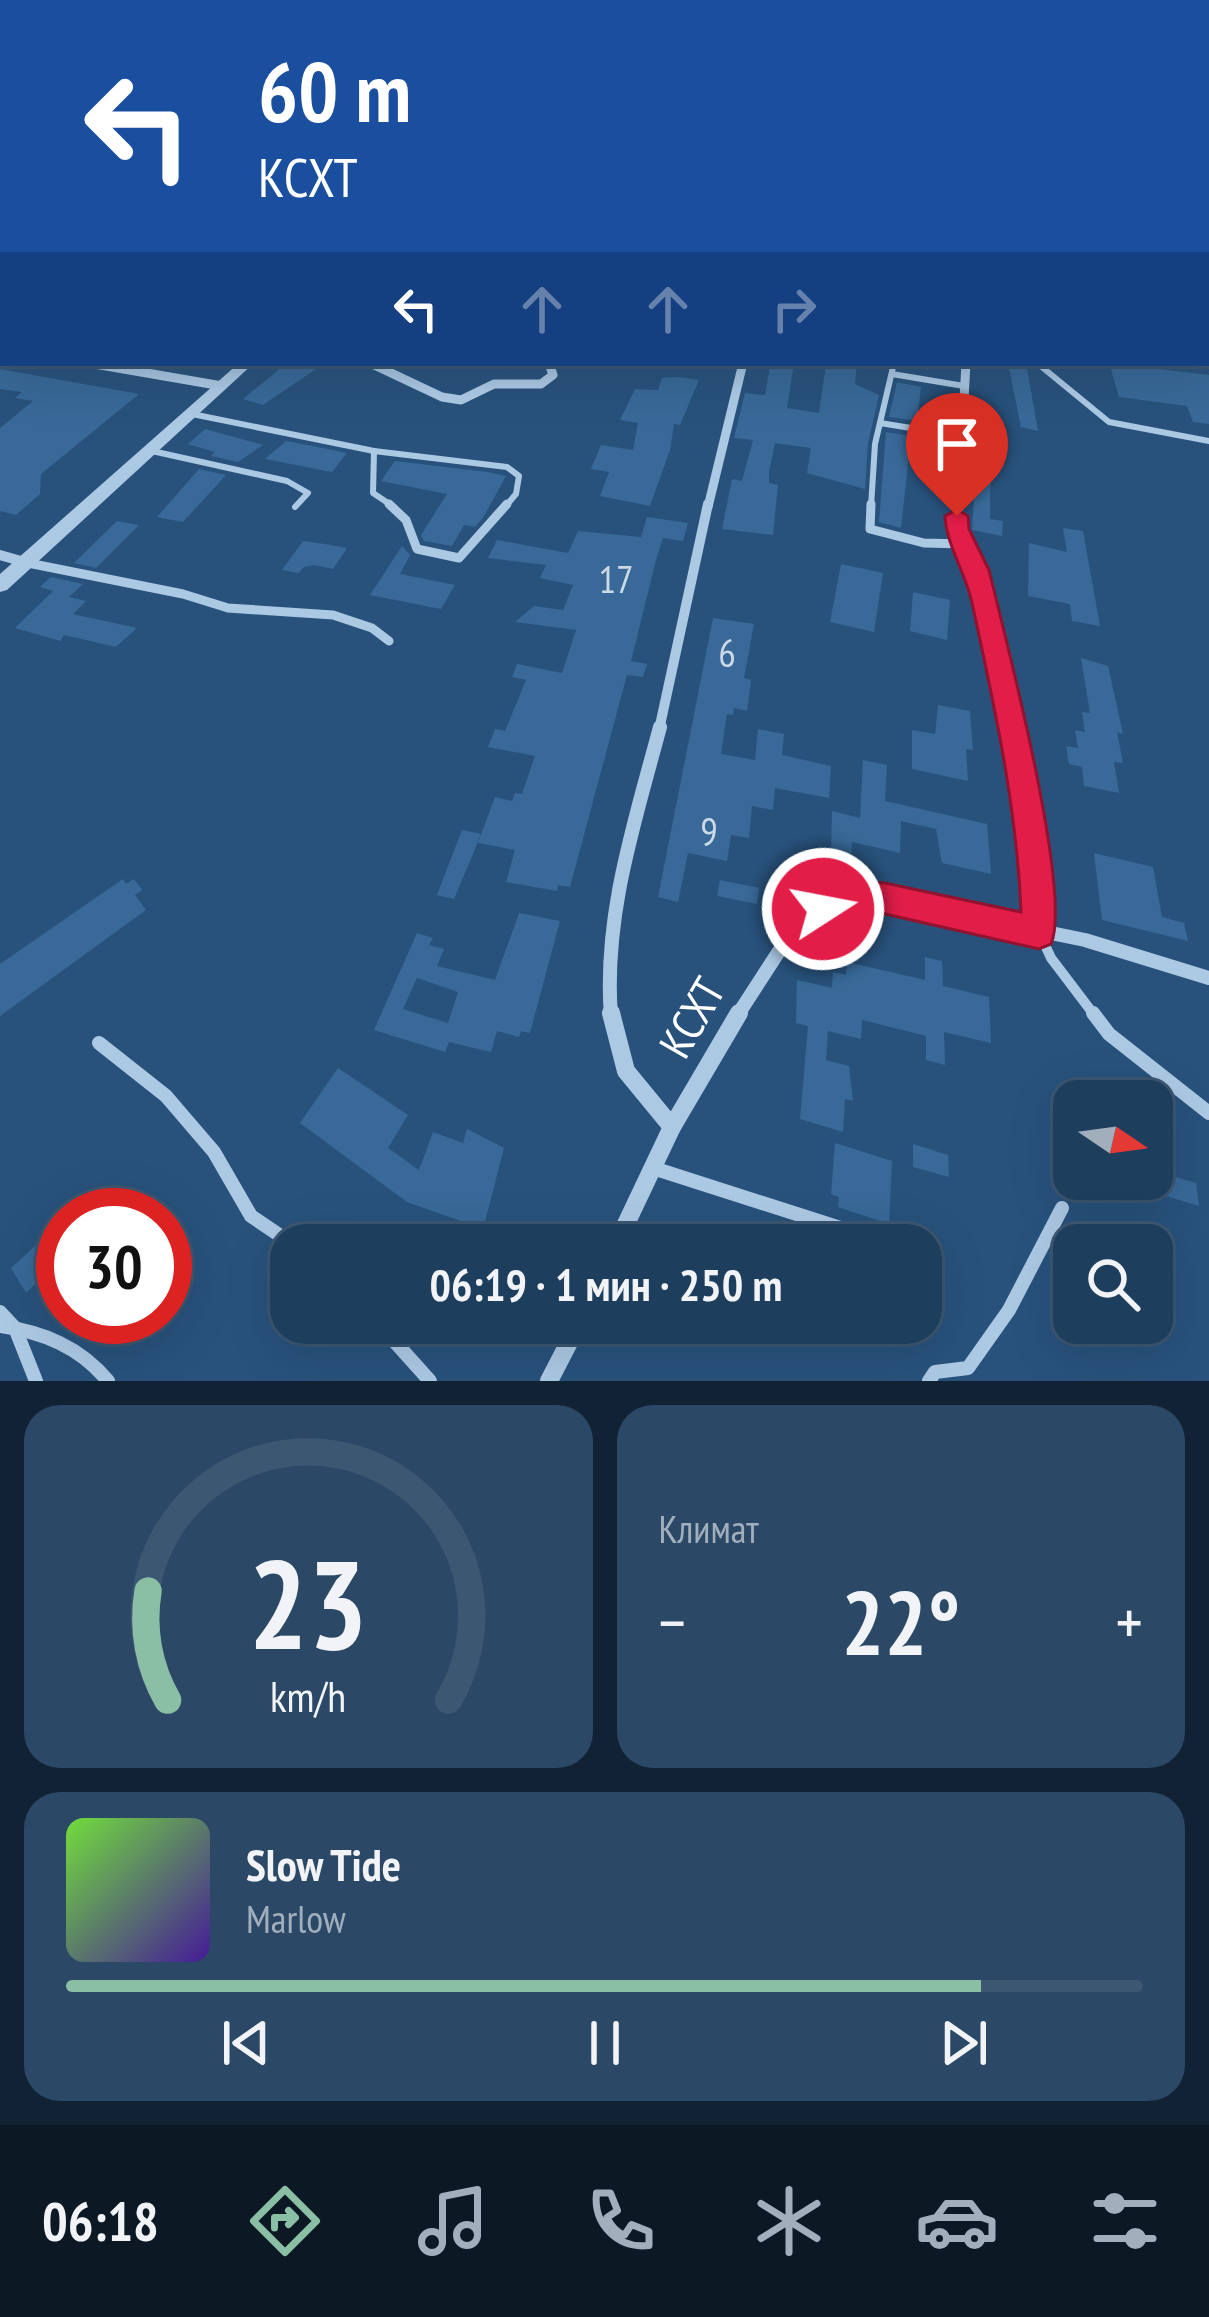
<!DOCTYPE html>
<html lang="ru">
<head>
<meta charset="utf-8">
<style>
  :root { --surface:#1e3e5d; --page:#2b4966; --text:#f1f3f6; --muted:#a1aebc; --line:#3c5772; --accent:#8abfa5 }
  body { margin:0; font-family:"PT Sans Narrow",sans-serif; background:var(--page); color:var(--text); height:100vh; display:flex; flex-direction:column; font-size:45px; white-space:nowrap }
  * { box-sizing:border-box; margin:0 }
  p { font-size:39px; color:var(--muted) }
  .icon { flex:none; width:66px; height:66px; fill:none; stroke:currentColor; stroke-width:2; stroke-linecap:round; stroke-linejoin:round }
  .map { position:relative; height:1381px; overflow:hidden }
  .sheet { display:flex; flex-direction:column; gap:24px; padding:24px; background:#102233; flex:1 }
  .sheet>* { flex:none }
  .top-card { position:absolute; left:0px; top:0px; width:1209px; height:366px; box-shadow:0 12px 48px #0002,0 0 0 3px var(--line); background:#1a4fa0; color:#fff; overflow:hidden }
  .needle { width:78px; rotate:103deg }
  .tools { position:absolute; left:1053px; top:1080px; display:grid; gap:24px }
  .tools a { display:grid; place-items:center; width:120px; height:120px; border-radius:24px; background:var(--surface); box-shadow:0 12px 48px #0002,0 0 0 3px var(--line); font-size:60px }
  .speed { position:absolute; left:36px; top:1188px; display:flex; gap:24px; font-size:60px; font-weight:700; text-align:center }
  .speed>* { display:grid; place-content:center; width:156px; height:156px; border-radius:50%; background:var(--surface); box-shadow:0 12px 48px #0002,0 0 0 3px var(--line); line-height:1 }
  .speed .limit { border:18px solid #d22; background:#fff; color:#111 }
  .pin { position:absolute; display:grid; place-items:center; width:102px; height:102px; color:#fff; margin:-123px -51px; border-radius:50% 50% 50% 0; rotate:-45deg; box-shadow:0 0 12px #0007 }
  .pin .icon { rotate:45deg }
  .me { position:absolute; width:132px; margin:-66px; rotate:79deg; stroke-linejoin:round; filter:drop-shadow(0 0 9px #0008) }
  .turn { display:flex; align-items:center; gap:42px; height:252px; padding:0 60px; font-size:54px }
  .turn .icon { width:156px; height:156px; stroke-width:2.5 }
  .turn b { display:block; font-size:84px; line-height:102px }
  .lanes { display:flex; align-items:center; height:114px; padding:0 60px; background:#0003; justify-content:center; gap:60px; direction:ltr }
  .lanes .off { opacity:.35 }
  .big { font-size:90px; font-weight:700; line-height:1.1 }
  .sheet .widget { flex:1; display:flex; flex-direction:column; justify-content:center; gap:18px; min-width:0; padding:0 42px; border-radius:36px; background:var(--page) }
  .sheet .dial { align-items:center; gap:0 }
  .dial svg { height:312px; overflow:visible; fill:none; stroke:var(--line); stroke-width:7; stroke-linecap:round; text-anchor:middle }
  .dial text { fill:var(--text); stroke:none }
  .song { display:flex; align-items:center; gap:36px }
  .cover { width:144px; height:144px; border-radius:18px; background:linear-gradient(135deg,hsl(100 70% 55%),hsl(260 70% 35%)) }
  .played { height:12px; border-radius:6px; background:linear-gradient(90deg,var(--accent) 85%,var(--line) 85%) }
  .keys { display:flex; justify-content:space-around; direction:ltr }
  .heat { display:flex; justify-content:space-between; align-items:center; font-size:66px; direction:ltr }
  .sheet .tiles { flex:1; display:grid; gap:24px; grid-template-columns:1fr 1fr }
  .widget:last-child { grid-column:span 2 }
  .trip { position:absolute; left:270px; top:1224px; width:672px; height:120px; border-radius:36px; background:var(--surface); box-shadow:0 12px 48px #0002,0 0 0 3px var(--line); font-weight:700; line-height:120px; text-align:center }
  .dock { display:flex; height:192px; justify-content:space-around; align-items:center; background:#0c1925; color:var(--muted) }
  .dock .icon { width:84px; height:84px }
  .dock .active { color:var(--accent) }
  .dock b { font-size:54px; color:var(--text) }
  .map>svg:first-child { display:block }
</style>
</head>
<body>
<div class="map">
<svg width="1209" height="1381" viewBox="0 0 1209 1381">
  <rect width="100%" height="100%" fill="#28527c"/>
  <!-- building -->
  <g fill="#386998" fill-rule="evenodd">
    <polygon points="287,363 325,363 263,405 243,399"/>
    <polygon points="842,363 857,363 855,384 879,395 868,443 865,489 807,473 811,448 775,443 769,472 769,483 778,485 773,535 722,529 732,479 742,481 753,440 734,438 745,393 765,395 770,366 793,369 787,408 819,413 826,364"/>
    <polygon points="1008,363 1026,363 1038,431 1021,427"/>
    <polygon points="1109,363 1209,375 1209,424 1193,422 1187,406 1119,397"/>
    <polygon points="0,369 139,394 41,474 40,494 16,515 0,511 0,428 33,401 15,398 22,392 0,389"/>
    <polygon points="678,377 699,380 680,425 674,424 670,450 650,506 600,496 609,472 591,469 601,445 633,450 638,423 620,420 635,389 658,390 662,378"/>
    <polygon points="897,382 921,387 917,421 889,417"/>
    <polygon points="978,428 991,428 990,519 1003,521 1002,536 972,530"/>
    <polygon points="205,429 263,445 238,462 211,456 215,452 188,444"/>
    <polygon points="886,432 911,436 901,528 879,522"/>
    <polygon points="286,441 308,445 347,453 332,472 265,459"/>
    <polygon points="395,461 488,472 506,476 483,518 475,527 464,525 452,546 424,541 421,535 447,494 381,481"/>
    <polygon points="199,469 226,475 183,522 157,517"/>
    <polygon points="647,517 688,523 683,541 663,538 656,560 631,661 647,664 643,677 627,675 570,887 558,885 557,891 506,882 515,850 478,843 495,797 512,801 515,793 522,794 535,756 488,747 495,729 505,731 526,680 512,677 517,664 562,673 576,630 515,622 534,606 563,610 573,585 540,578 546,565 488,558 497,540 568,553 578,531 641,537"/>
    <polygon points="117,521 139,525 96,568 74,563"/>
    <polygon points="1063,528 1083,531 1100,626 1072,621 1070,604 1028,596 1029,543 1067,552"/>
    <polygon points="303,541 325,544 347,548 333,569 314,565 304,567 298,573 282,570"/>
    <polygon points="402,546 410,555 400,574 455,585 441,609 370,595"/>
    <polygon points="841,564 883,573 874,632 830,622"/>
    <polygon points="51,577 83,584 69,597 86,601 73,614 137,628 116,647 64,635 60,641 15,628 53,591 40,587"/>
    <polygon points="913,592 950,600 947,640 910,631"/>
    <polygon points="713,618 754,624 744,678 751,680 747,711 734,708 733,715 727,714 721,754 755,760 758,729 784,734 782,755 831,766 829,798 775,788 773,810 752,806 749,838 731,835 727,861 688,853 678,902 658,897"/>
    <polygon points="1081,658 1108,666 1123,734 1117,732 1123,763 1114,762 1119,793 1084,786 1082,767 1069,764 1066,746 1078,748 1075,730 1085,732 1082,712 1090,713"/>
    <polygon points="938,705 970,711 973,750 966,749 968,781 912,769 912,730 935,734"/>
    <polygon points="863,760 887,765 885,801 987,824 991,874 942,863 936,829 901,821 900,853 852,842 851,860 831,855 832,811 860,818"/>
    <polygon points="462,830 481,834 473,854 454,899 437,895"/>
    <polygon points="1094,853 1153,867 1162,917 1184,923 1188,941 1102,920"/>
    <polygon points="123,879 126,884 134,879 142,890 135,895 146,910 0,1016 0,964"/>
    <polygon points="720,880 759,888 757,904 717,896"/>
    <path d="M519,913L560,921L530,1033L521,1031L519,1037L497,1031L491,1052L449,1042L445,1052L374,1030L417,933L433,938L429,945L444,949L437,966L495,980ZM417,978L458,992L448,1023L403,1009Z"/>
    <polygon points="925,957 942,961 943,986 989,997 991,1043 944,1032 945,1065 926,1060 926,1036 862,1020 861,1039 828,1031 826,1060 849,1066 853,1101 845,1099 843,1132 800,1119 808,1026 796,1023 797,980 832,988 833,972 846,975 847,962 925,980"/>
    <polygon points="338,1068 408,1115 388,1148 419,1170 433,1132 463,1143 467,1129 504,1148 483,1229 407,1202 300,1123"/>
    <polygon points="835,1143 892,1161 889,1224 838,1207 839,1197 831,1194"/>
    <polygon points="913,1144 948,1155 949,1177 913,1167"/>
    <polygon points="1152,1170 1196,1183 1199,1206 1123,1183 1152,1179"/>
    <polygon points="44,1238 58,1262 26,1293 11,1268"/>
  </g>
  <g fill="none" stroke-linecap="round" stroke-linejoin="round">
    <!-- service-far3 -->
    <g stroke="#acc9e4" stroke-width="6">
      <polyline points="1037,363 1109,422 1209,441"/>
      <polyline points="892,374 964,386"/>
      <polyline points="192,414 374,451"/>
      <polyline points="880,423 960,436"/>
      <polyline points="152,451 287,481 308,493 295,507"/>
      <polyline points="374,451 507,467 519,476 516,494 505,507"/>
      <polyline points="374,451 373,493 394,507"/>
      <polyline points="871,507 875,444 894,363"/>
    </g>
    <!-- service-far2 -->
    <g stroke="#acc9e4" stroke-width="9">
      <polyline points="389,504 406,520 417,549 459,558 507,504"/>
      <polyline points="871,504 870,529 924,543 964,544"/>
      <polyline points="28,563 183,594 228,608 333,615 372,628 389,641"/>
    </g>
    <!-- service-far1 -->
    <polyline stroke="#acc9e4" stroke-width="10" points="1039,932 1051,958 1095,1016"/>
    <!-- service -->
    <g stroke="#acc9e4" stroke-width="14">
      <polyline points="1093,1013 1109,1034 1209,1113"/>
      <polyline points="99,1043 166,1096 214,1152 251,1216 294,1245"/>
      <polyline points="653,1168 884,1242"/>
      <polyline points="0,1312 15,1328 36,1381"/>
      <polyline points="378,1323 430,1381"/>
      <path d="M0,1326C43,1332 80,1347 108,1381"/>
      <polyline points="929,1381 935,1372 968,1368 1009,1310 1062,1208"/>
    </g>
    <!-- minor-far3 -->
    <g stroke="#acc9e4" stroke-width="9">
      <polyline points="89,363 222,386"/>
      <polyline points="370,363 442,397 461,400 494,384 541,384 553,375 549,363"/>
      <polyline points="708,507 743,363"/>
      <polyline points="958,507 966,363"/>
    </g>
    <!-- minor-far2 -->
    <g stroke="#acc9e4" stroke-width="10">
      <polyline points="958,504 957,529 977,570 1011,730"/>
      <polyline points="0,555 28,563"/>
      <polyline points="659,730 708,504"/>
    </g>
    <!-- minor-far1 -->
    <g stroke="#acc9e4" stroke-width="14">
      <polyline points="1010,727 1035,857 1039,932"/>
      <path d="M611,1016C603,917 635,821 660,727"/>
      <polyline points="737,1016 798,922 847,896 885,899 1085,940 1209,978"/>
    </g>
    <!-- minor -->
    <g stroke="#acc9e4" stroke-width="18">
      <polyline points="611,1013 626,1071 672,1127"/>
      <polyline points="616,1245 672,1127 739,1013"/>
      <polyline points="549,1381 579,1323"/>
    </g>
    <!-- tertiary -->
    <g fill="#acc9e4" fill-rule="evenodd">
      <rect x="1206" y="269" width="3" height="8"/>
      <polygon points="239,363 254,363 7,590 0,592 0,574"/>
    </g>
  </g>
  <!-- sky -->
  <linearGradient id="sky" x2="0" y2="1"><stop stop-color="#162d44"/><stop offset="0.5" stop-color="#42668e"/><stop offset="1" stop-color="#42668e" stop-opacity="0"/></linearGradient>
  <rect width="1209" height="389" fill="url(#sky)"/>
  <!-- route -->
  <path fill="#e11d48" stroke="#92132f" stroke-width="3" d="M957,509L968,516L969,529L989,570C1005,636 1073,893 1051,944L1039,949L885,914L850,912L823,925L811,920L806,909L811,898L847,880L885,883L1021,912C1017,808 994,704 972,603C966,574 946,544 945,516Z"/>
  <g text-anchor="middle" dominant-baseline="central" stroke-width="12" stroke-linejoin="round" paint-order="stroke">
    <!-- number labels -->
    <g font-size="39" fill="#cddae5">
      <text x="616" y="578">17</text>
      <text x="727" y="652">6</text>
      <text x="709" y="830">9</text>
    </g>
    <!-- street labels -->
    <g font-size="45" fill="#fff" stroke="#28527c">
      <text transform="translate(691 1017) rotate(-60)">КСХТ</text>
    </g>
  </g>
</svg>
<div class="tools">
<a><svg class="needle" viewBox="-14 -14 28 28"><path d="M0-13l5 13h-10z" fill="#e53935"/><path d="M0 13l5-13h-10z" fill="#a1aebc"/></svg></a>
<a><svg class="icon" aria-label="search" viewBox="0 0 24 24"><circle cx="10" cy="10" r="6"/><path d="M15 15l6 6"/></svg></a>
</div>
<div class="speed"><div class="limit">30</div></div>
<div class="pin" style="left:957px;top:516px;background:#d93025"><svg class="icon" aria-label="arrive" viewBox="0 0 24 24"><path d="M6 21V4h12l-3 4 3 4H6"/></svg></div>
<svg class="me" style="left:823px;top:909px" viewBox="-20 -20 40 40"><circle r="17" fill="#e11d48" stroke="#fff" stroke-width="3"/><path d="M0-11L8 9 0 5-8 9z" fill="#fff"/></svg>
<div class="trip">06:19 · 1 мин · 250 m</div>
<div class="top-card">
<div class="turn"><svg class="icon" aria-label="left" viewBox="0 0 24 24"><path d="M17 20v-9H6M10 6l-5 5 5 5"/></svg><div><b>60 m</b>КСХТ</div></div>
<div class="lanes"><svg class="icon" aria-label="left" viewBox="0 0 24 24"><path d="M17 20v-9H6M10 6l-5 5 5 5"/></svg><svg class="icon off" aria-label="ahead" viewBox="0 0 24 24"><path d="M12 20V5M6 11l6-6 6 6"/></svg><svg class="icon off" aria-label="ahead" viewBox="0 0 24 24"><path d="M12 20V5M6 11l6-6 6 6"/></svg><svg class="icon off" aria-label="right" viewBox="0 0 24 24"><path d="M7 20v-9h11M14 6l5 5-5 5"/></svg></div>
</div>
</div>
<section class="sheet">
<div class="tiles">
<div class="widget dial"><svg viewBox="0 0 100 80">
<path d="M14 69A42 42 0 1 1 86 69"/>
<path d="M14 69A42 42 0 0 1 9 41" stroke="#8abfa5"/>
<text x="50" y="56" font-size="32" font-weight="700">23</text>
<text x="50" y="72" font-size="11">km/h</text>
</svg></div>
<div class="widget"><p>Климат</p>
<div class="heat"><a>−</a><b class="big">22°</b><a>+</a></div>
</div>
<div class="widget">
<div class="song"><i class="cover"></i><div><b>Slow Tide</b><p>Marlow</p></div></div>
<div class="played"></div>
<div class="keys"><svg class="icon" aria-label="previous" viewBox="0 0 24 24"><path d="M18 5L8 12l10 7zM5 5v14"/></svg><svg class="icon" aria-label="pause" viewBox="0 0 24 24"><path d="M8 5v14M16 5v14"/></svg><svg class="icon" aria-label="next" viewBox="0 0 24 24"><path d="M6 5l10 7-10 7zM19 5v14"/></svg></div>
</div>
</div>
</section>
<nav class="dock">
<b>06:18</b>
<svg class="icon active" aria-label="directions" viewBox="0 0 24 24"><path d="M12 3l9 9-9 9-9-9zM9 14v-3h6M13 9l2 2-2 2"/></svg>
<svg class="icon" aria-label="music" viewBox="0 0 24 24"><path d="M9 18V5l10-2v13"/><circle cx="6" cy="18" r="3"/><circle cx="16" cy="16" r="3"/></svg>
<svg class="icon" aria-label="phone" viewBox="0 0 24 24"><path d="M5 4h4l2 5-3 2q2 4 5 5l2-3 5 2v4C11 20 4 13 5 4z"/></svg>
<svg class="icon" aria-label="climate" viewBox="0 0 24 24"><path d="M12 3v18M4 7l16 10M4 17L20 7"/></svg>
<svg class="icon" aria-label="car" viewBox="0 0 24 24"><path d="M5 17H2v-5l4-1 3-4h7l3 4 3 1v5h-3M9 17h6M6 11h13"/><circle cx="7" cy="17" r="2"/><circle cx="17" cy="17" r="2"/></svg>
<svg class="icon" aria-label="filters" viewBox="0 0 24 24"><path d="M4 7h16M4 17h16"/><circle cx="9" cy="7" r="2"/><circle cx="15" cy="17" r="2"/></svg>
</nav>
</body>
</html>
